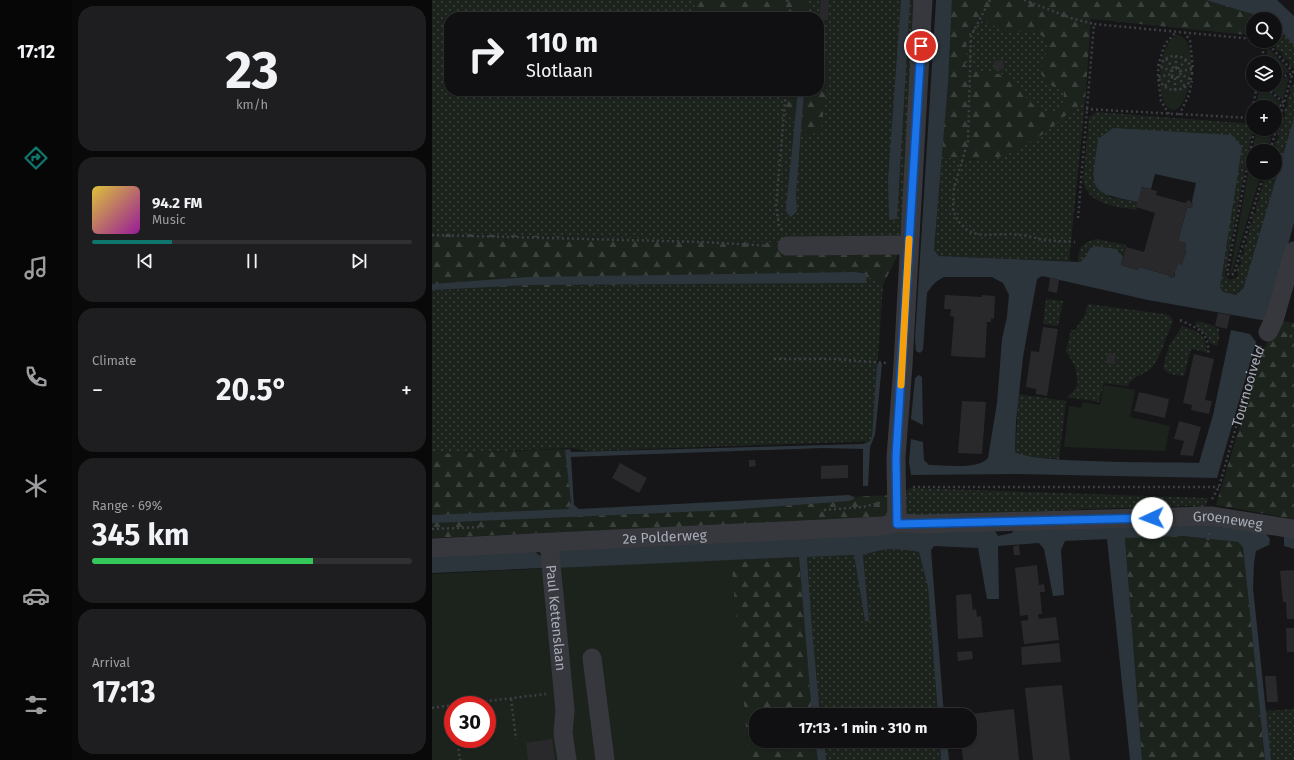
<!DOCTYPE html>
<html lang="en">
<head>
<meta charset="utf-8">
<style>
  :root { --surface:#101012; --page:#1e1e20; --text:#f1f3f6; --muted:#9c9d9f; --line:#303032; --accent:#0f766e }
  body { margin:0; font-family:"Fira Sans",sans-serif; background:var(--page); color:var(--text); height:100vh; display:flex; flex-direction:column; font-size:15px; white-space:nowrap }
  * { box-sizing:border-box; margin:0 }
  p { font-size:13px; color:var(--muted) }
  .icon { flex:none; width:22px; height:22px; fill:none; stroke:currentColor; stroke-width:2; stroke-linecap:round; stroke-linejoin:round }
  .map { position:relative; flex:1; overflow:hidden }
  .drawer { display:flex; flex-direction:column; gap:6px; padding:6px; background:#09090a; width:360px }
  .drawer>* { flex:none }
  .banner { position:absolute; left:12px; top:12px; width:380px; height:84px; border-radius:16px; box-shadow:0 1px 3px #0004,0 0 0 1px var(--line); background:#101012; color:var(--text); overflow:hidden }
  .fabs { position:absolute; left:814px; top:12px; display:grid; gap:8px }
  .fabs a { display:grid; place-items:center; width:36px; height:36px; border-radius:50%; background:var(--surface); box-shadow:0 1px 3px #0004,0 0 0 1px var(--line); font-size:20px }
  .speed { position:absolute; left:12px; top:696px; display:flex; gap:8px; font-size:20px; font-weight:700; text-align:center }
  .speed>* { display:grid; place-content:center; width:52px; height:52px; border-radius:50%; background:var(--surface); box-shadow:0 1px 3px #0004,0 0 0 1px var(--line); line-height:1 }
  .speed .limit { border:6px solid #d22; background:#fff; color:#111 }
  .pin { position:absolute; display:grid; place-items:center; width:34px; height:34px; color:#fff; margin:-17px; border:2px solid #fff; border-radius:50%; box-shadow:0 1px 4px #0007 }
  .me { position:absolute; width:44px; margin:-22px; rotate:268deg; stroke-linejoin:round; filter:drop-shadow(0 0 3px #0008) }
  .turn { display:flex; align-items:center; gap:14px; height:84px; padding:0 16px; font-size:18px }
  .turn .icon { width:52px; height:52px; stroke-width:2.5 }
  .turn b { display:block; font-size:28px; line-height:34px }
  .big { font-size:30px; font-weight:700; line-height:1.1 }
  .drawer .widget { flex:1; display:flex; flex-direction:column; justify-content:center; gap:6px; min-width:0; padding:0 14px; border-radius:16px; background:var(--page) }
  .drawer .dial { align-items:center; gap:0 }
  .dial b { font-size:52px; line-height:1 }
  .song { display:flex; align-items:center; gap:12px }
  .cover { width:48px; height:48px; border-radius:6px; background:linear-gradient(135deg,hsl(50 70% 55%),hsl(300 70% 35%)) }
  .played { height:4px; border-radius:2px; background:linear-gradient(90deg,var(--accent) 25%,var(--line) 25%) }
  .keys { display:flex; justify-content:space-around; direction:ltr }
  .heat { display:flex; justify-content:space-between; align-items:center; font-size:22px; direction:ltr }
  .charge { height:6px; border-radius:3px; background:linear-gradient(90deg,#34c759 69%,var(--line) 0) }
  .trip { position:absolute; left:317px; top:708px; width:228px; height:40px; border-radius:16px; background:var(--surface); box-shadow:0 1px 3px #0004,0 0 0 1px var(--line); font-weight:700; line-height:40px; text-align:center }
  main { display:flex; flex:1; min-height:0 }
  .tabs { display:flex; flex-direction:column; width:72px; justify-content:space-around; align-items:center; background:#060607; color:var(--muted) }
  .tabs .icon { width:28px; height:28px }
  .tabs .active { color:var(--accent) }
  .tabs b { font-size:18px; color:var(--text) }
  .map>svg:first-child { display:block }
</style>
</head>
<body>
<main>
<nav class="tabs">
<b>17:12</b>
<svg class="icon active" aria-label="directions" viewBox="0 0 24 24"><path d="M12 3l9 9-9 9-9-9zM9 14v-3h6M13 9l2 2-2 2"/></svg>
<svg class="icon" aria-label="music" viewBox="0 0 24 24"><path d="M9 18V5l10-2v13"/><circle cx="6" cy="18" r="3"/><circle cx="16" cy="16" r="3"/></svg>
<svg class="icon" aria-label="phone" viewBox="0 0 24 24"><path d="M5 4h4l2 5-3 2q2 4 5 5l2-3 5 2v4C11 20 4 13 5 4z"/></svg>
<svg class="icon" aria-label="climate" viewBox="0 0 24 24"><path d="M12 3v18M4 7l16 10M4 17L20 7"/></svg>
<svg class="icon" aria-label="car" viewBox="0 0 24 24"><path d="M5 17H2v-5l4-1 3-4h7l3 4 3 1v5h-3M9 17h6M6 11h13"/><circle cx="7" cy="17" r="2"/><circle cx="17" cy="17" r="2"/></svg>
<svg class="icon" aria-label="filters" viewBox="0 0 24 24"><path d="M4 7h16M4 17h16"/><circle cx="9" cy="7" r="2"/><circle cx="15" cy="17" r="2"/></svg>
</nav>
<section class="drawer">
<div class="widget dial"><b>23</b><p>km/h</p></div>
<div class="widget">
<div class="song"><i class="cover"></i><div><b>94.2 FM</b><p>Music</p></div></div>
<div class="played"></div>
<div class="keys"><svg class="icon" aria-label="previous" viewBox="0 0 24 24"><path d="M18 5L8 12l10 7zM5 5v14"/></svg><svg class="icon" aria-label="pause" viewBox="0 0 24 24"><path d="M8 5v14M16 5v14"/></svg><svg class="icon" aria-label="next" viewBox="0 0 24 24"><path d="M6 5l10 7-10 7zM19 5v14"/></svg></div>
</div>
<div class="widget"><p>Climate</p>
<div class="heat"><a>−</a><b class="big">20.5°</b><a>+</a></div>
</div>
<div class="widget"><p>Range · 69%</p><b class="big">345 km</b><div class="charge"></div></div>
<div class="widget"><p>Arrival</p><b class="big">17:13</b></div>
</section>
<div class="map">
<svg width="862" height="760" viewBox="0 0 862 760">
  <defs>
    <pattern id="grass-dots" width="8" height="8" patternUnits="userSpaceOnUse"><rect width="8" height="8" fill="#1c231d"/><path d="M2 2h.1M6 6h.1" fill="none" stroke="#3a403c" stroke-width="1.8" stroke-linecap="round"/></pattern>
    <pattern id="forest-firs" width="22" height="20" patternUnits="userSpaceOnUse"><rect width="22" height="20" fill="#1c231d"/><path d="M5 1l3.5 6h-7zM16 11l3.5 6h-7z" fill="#3a403c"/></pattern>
  </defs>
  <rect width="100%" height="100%" fill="#161618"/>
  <!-- grass -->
  <g fill="url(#grass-dots)">
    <polygon points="0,0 263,0 262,17 17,17 17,91 352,91 355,114 375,135 397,66 387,38 387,17 379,17 373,0 483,0 470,246 0,233"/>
    <polygon points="820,13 837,19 821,19 821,36 816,35"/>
    <path d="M549,21L592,31L605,32L611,36L617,47L610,64L632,91L631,102L626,110C605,119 588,90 577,76L539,69L533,65C535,48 531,28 549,21Z"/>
    <polygon points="843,25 862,45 862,68 858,66 857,61 852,59 850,52 844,50 842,43 837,41 843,41"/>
    <path d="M862,84V118L811,289L804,295L791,292L788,287L800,135L676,197L706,202L704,210C682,206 656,205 651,180L657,117L665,112L821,124V129L824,130L819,136L793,275L798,280L806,276L805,268L809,264L808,258L812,253L811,246L815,243L814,237L817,234V227L821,222L820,215L824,213V205L828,200L826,195L831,189L830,184L834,180L833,173H843V151H841L844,148L842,143L847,138L845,131L850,127L849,120L853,116L852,110L856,106L855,99L859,93L858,88Z"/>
    <polygon points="653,102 637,261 507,256 502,250 510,157 545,160 590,147 617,129 644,107"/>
    <path d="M665,239L694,245L691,256L686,253L685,249L663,246L658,248L654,256L648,262L646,261C647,247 650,242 665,239Z"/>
    <polygon points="441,278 451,285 440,441 158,451 139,448 0,454 0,290"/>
    <polygon points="614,299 631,301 626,326 611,324"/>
    <path d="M656,304L732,314L738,316L741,321C735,335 730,352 722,365C714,376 701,374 696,386L672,383L667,402L634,397L641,392L646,384L643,366L634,351L639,330H643L653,315Z"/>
    <polygon points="764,321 777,324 787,329 787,338 785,346 778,343 775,336 763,325"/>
    <path d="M750,326C763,330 777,335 774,352L759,349L752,376C743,375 735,375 731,367L737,346Z"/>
    <polygon points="587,394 634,401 627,459 593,456 583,452"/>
    <polygon points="478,488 776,498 773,508 756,506 656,509 471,518 472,493"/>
    <polygon points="474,549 487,552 496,586 506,715 388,715 380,628 375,557 422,555 433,621 437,621 431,555 443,550"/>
    <polygon points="862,709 862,760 839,760 834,711"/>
    <polygon points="392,741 508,741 509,760 394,760"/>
  </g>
  <!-- forest -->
  <g fill="url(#forest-firs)" fill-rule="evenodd">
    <polygon points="263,0 373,0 379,17 262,17"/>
    <path d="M520,0H774L820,13L816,35L659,19L653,102C640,109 630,119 619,128C602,141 580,155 559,159C543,161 526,158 510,157ZM549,21C559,21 565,30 575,31C593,35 609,24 617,47C615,54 610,61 609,68C608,80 623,89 632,91L631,102L626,110C605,119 588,90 577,76L539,69L533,65C535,49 531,28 549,21Z"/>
    <polygon points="387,38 397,66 389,132 375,135 355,114 352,91 387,91"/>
    <polygon points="0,233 470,246 451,285 441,278 0,290"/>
    <polygon points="846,320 862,323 862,519 784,505 829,355"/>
    <polygon points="133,449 139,505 135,510 458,495 457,513 452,518 0,538 0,454"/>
    <polygon points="751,536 806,542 811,547 833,760 710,760 693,537"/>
    <polygon points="367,557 380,715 324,715 324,741 383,741 386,760 282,760 123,568"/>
  </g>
  <!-- garden -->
  <g fill="#1c231d" fill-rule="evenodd">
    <path d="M745,35C770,38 758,112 741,110C722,108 725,43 745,35Z"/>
    <polygon points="836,47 858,72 843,76 843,63 833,63"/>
    <polygon points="857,77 851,100 833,85 843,85 843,81"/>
    <polygon points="828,85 829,85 849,103 839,107 824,107"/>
    <polygon points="829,131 836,132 839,138 836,151 821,151 821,173 829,173 800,273 798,273 823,136"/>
    <polygon points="672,385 703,390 698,417 738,426 733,451 632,447 637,406 649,408 651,402 668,405"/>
    <path d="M299,559L317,760H0V574ZM21,705H55V739H21Z"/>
  </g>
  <!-- water -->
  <g fill="#2c353c">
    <polygon points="469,0 478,0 465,219 459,220 457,219 456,180"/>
    <path d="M504,0H520L516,83L502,250L507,256L648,262L654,256L658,248L663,246L685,249L687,253L691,256L689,265L706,270L707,267L736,275L739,278L742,277L743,275L742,271L746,264H750L754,251L753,250L754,243L746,241L755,208L761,207L760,201L764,183L723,174L719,189L710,187L706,202C652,192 660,188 666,139L681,128L800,135L810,147L788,287L791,292L804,295L811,289L862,118V223L835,321L716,300L610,276L605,279L591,357L584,422L583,452C600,464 738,462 767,463L781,415L799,330L818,334L824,342L785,478L584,474L479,475L477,462L479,439L491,442L492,460L497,465C512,465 546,470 556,458L565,403L570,339L575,317L577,295L571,283L560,277H512C504,281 500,285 495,293L491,350L488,353L484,351L483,339Z"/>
    <polygon points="774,0 845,0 862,16 862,45 843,25 843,19 837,19"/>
    <polygon points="366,91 372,91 364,194 365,211 359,217 355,213 354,208"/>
    <polygon points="423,272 435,274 434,283 97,285 0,290 0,284 96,277"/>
    <polygon points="448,362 450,364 443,435 438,447 436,486 431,486 431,449 391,448 139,457 142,505 147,509 417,495 422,497 422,499 417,501 296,510 0,523 0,515 136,509 139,504 133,450 138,449 139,452 431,444 438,441 440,436 445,365"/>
    <polygon points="487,375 490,377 491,425 479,419 483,378"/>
    <path d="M720,520L829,527L838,539L837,545L824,551L822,563L821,588L839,760H833L811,547L806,542L751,536L693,538L710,760H698L675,539L633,541L629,550L632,595L621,596L612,549L607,543L566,546L567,599H555L546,548L502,546L499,550L512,715H506L496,587L487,552C468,548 449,548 431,555L437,621H433L422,555L375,557L380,628L388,715H380L367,557L123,568L124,554L128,550L561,528L566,536L580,533L584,526Z"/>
    <polygon points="862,534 862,549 852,546 852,536"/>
    <polygon points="103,552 110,557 110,568 0,573 0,555"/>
    <polygon points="383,741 392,741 394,760 386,760"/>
    <polygon points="508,741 515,741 517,760 509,760"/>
  </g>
  <!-- building -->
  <g fill="#29292c">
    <polygon points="389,0 397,0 396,20 387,20"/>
    <polygon points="571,60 572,69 562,70 562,61"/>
    <polygon points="710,187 725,191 724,195 753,203 757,200 761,204 761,207 755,208 746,241 754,243 753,250 754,251 750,265 746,264 744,271 742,271 742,277 739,278 736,275 707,267 706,270 689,265 694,247 712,252 723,213 704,207"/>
    <polygon points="618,278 627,280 625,293 616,291"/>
    <polygon points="513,295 550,297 550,295 563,296 562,319 559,318 559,322 555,322 553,358 519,356 522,317 518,316 519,309 512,309"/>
    <polygon points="786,313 798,315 795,329 783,326"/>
    <polygon points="611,327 626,329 615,396 604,394 604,389 594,387 599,351 607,352"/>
    <polygon points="676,353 684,355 682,364 674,363"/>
    <polygon points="762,354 782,359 773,400 780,401 777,414 759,410 760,405 751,403"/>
    <polygon points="707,392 737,399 733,418 702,411"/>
    <polygon points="530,401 554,402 550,454 526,453"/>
    <polygon points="747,421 769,427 761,456 748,455 752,441 742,439"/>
    <polygon points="317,460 323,460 324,466 317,467"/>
    <polygon points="188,463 215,478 207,493 180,478"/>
    <polygon points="416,465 416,478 389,479 389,466"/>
    <polygon points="587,545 588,555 582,555 581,546"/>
    <polygon points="605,565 607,585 612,584 613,592 608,592 610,614 606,614 607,619 624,617 627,640 592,644 589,621 596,620 596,615 588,616 583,568"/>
    <polygon points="862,570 862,619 855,619 854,602 851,602 848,571"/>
    <polygon points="539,594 541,610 544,609 545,617 549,616 551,637 526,639 524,595"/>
    <polygon points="854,628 862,628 862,652 855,652"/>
    <polygon points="627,643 629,662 590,665 589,647"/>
    <polygon points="540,651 541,659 526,661 525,652"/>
    <polygon points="833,676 844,676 846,702 835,702"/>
    <polygon points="630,685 638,760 601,760 593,688"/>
    <polygon points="582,709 587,760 531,760 529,741 538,741 538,714"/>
    <polygon points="120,739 123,760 96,760 94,743"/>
  </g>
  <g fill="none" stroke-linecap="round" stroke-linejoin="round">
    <!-- path -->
    <g stroke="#3d3f44" stroke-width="2.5" stroke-dasharray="2 3" stroke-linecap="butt">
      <polyline points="355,0 360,17"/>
      <polyline points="558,0 539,36 536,141 522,188 521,210 526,221 535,230 541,233 551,235 579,234 596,236 611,240 643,242"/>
      <polyline points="592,0 639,18 662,24"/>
      <polyline points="834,41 861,72 838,151"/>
      <circle cx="743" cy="73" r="17"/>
      <polyline points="744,56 744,68"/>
      <polyline points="734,59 742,69"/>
      <polyline points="829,63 833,41"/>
      <circle cx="744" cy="73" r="4.5"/>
      <polyline points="746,69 754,60"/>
      <polyline points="740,71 726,66 733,44 744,32"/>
      <polyline points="748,71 761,69 758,41 753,33"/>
      <polyline points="746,76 753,87"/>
      <polyline points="843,79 859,74"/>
      <polyline points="831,85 852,103"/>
      <polyline points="733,86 741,76"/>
      <polyline points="743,90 743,77"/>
      <polyline points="843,108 852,104"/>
      <polyline points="654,109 819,118 821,120"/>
      <polyline points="737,114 729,101 726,77 740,74"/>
      <polyline points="747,115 757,95 760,80 748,74"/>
      <polyline points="819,118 825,85"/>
      <polyline points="828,129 821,136 795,273 797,275 802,274 832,173"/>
      <polyline points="834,129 843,135"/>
      <polyline points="646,218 662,24 821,39"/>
      <polyline points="350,230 347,225 344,206 354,91"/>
      <polyline points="0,235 271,242 339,246"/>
      <path d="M748,320C765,328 778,332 776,354"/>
      <polyline points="853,335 862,337"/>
      <polyline points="342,359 401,359 454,363"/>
      <polyline points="481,487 787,487"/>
      <path id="s1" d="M780,499L787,487L825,353L829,346"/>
      <polyline points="392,510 430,507 448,503"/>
      <polyline points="0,529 51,527"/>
      <polyline points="775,545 777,532"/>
      <polyline points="79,699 84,739"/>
      <polyline points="23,705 114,694"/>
      <polyline points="0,708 21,705"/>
      <polyline points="25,739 28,760"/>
    </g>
    <!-- minor -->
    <g stroke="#37383d" stroke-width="19">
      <polyline points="355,246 477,245"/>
      <polyline points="836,332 842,320 862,251"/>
      <polyline points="465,523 464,457 471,365 491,0"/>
      <path id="s2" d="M117,543L133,710L131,733L135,760"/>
      <path id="s3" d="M0,548L451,526L465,523L490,524L779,516L862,529"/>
      <polyline points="160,658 173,760"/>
    </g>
  </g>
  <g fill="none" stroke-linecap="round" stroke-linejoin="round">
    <!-- route casing -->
    <g stroke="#114b97" stroke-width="10">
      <polyline id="route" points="489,46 464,457 465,524 720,518"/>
    </g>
    <!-- route -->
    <use href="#route" stroke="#1a73e8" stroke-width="7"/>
    <!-- slow -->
    <polyline stroke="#f59e0b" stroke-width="7" points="469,385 477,239"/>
  </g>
  <g text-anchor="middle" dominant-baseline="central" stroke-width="4" stroke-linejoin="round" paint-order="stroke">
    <!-- street labels -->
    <g font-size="14" fill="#a8adb8" stroke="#111113">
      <text stroke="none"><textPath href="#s1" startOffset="119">Tournooiveld</textPath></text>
      <text stroke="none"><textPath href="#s3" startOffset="797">Groeneweg</textPath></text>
      <text stroke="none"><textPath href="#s3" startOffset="233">2e Polderweg</textPath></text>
      <text stroke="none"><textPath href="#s2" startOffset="75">Paul Kettenslaan</textPath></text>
    </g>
  </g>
</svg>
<div class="fabs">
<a><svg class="icon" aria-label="search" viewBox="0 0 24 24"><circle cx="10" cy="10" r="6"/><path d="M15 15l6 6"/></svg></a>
<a><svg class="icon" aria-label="layers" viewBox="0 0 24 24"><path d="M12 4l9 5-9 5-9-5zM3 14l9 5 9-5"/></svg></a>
<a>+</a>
<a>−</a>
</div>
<div class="speed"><div class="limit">30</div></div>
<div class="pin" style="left:489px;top:46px;background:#d93025"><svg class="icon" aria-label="arrive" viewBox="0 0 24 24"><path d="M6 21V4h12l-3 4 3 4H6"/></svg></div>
<svg class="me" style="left:720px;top:518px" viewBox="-20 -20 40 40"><circle r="19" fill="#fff"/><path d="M0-13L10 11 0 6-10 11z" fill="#1a73e8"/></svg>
<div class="trip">17:13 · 1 min · 310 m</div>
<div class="banner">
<div class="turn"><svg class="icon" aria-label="right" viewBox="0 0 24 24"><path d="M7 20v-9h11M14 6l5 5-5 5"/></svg><div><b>110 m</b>Slotlaan</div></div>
</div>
</div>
</main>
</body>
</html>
